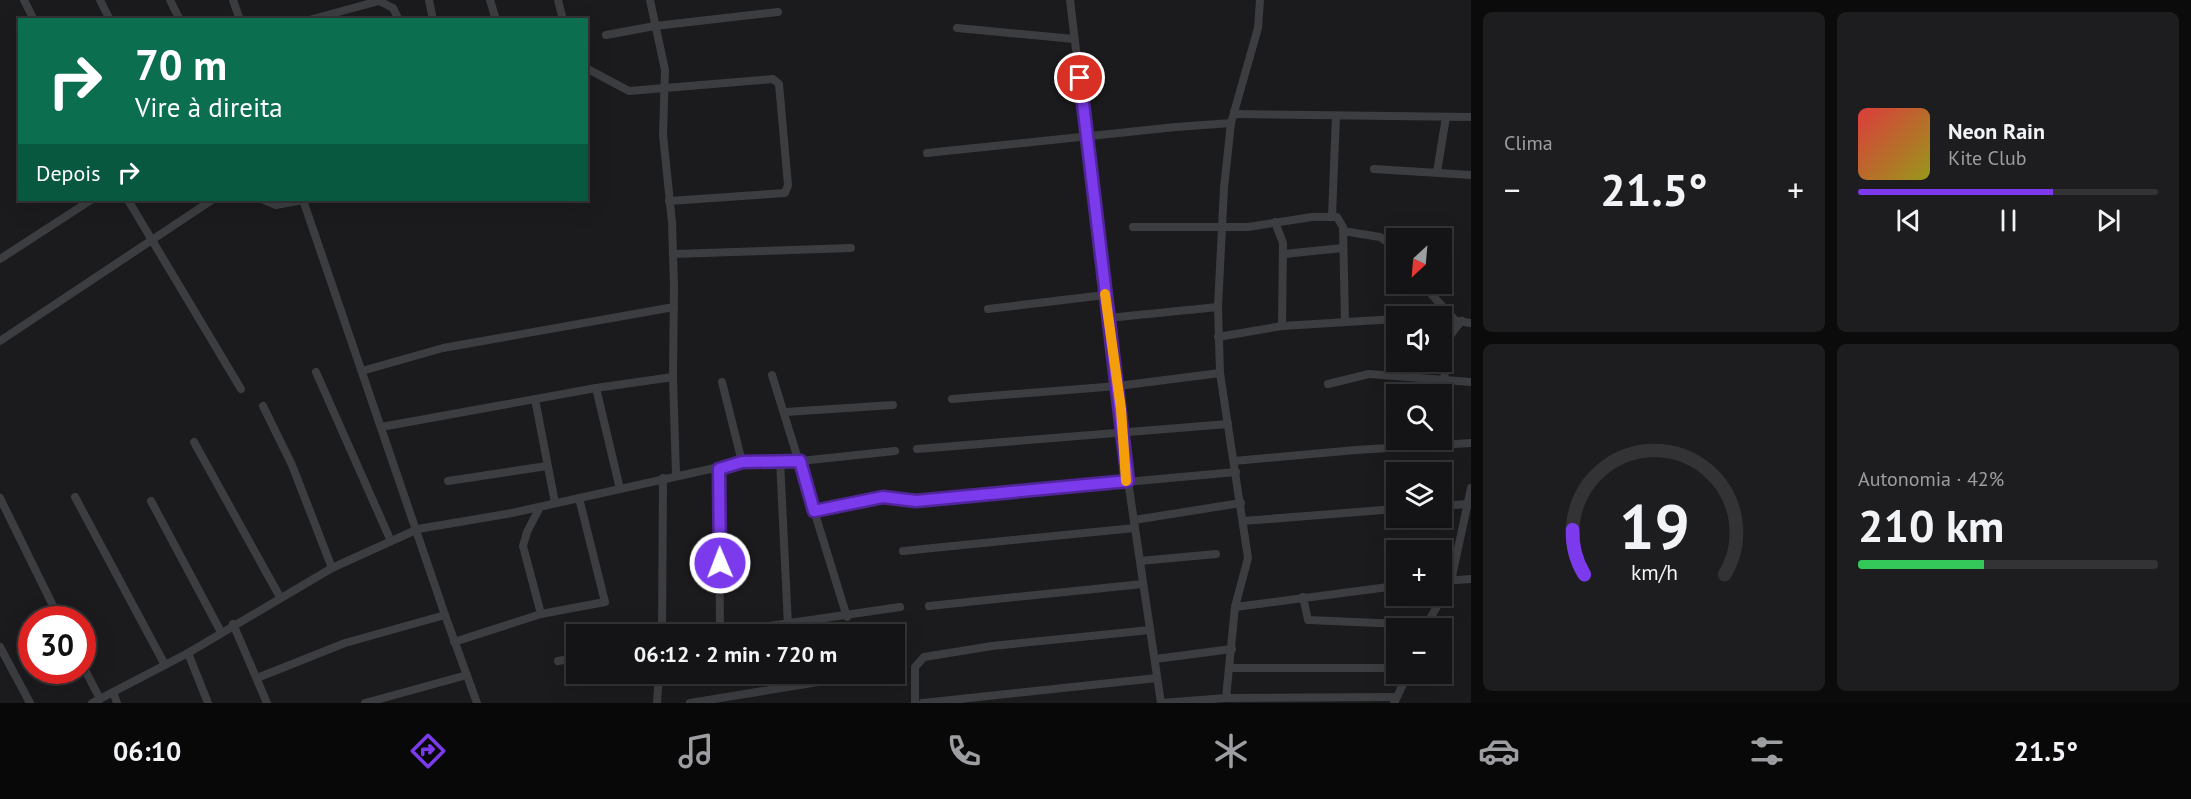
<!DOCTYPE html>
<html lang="pt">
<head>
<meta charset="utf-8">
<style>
  :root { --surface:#141416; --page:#1d1d1f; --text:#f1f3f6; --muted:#9d9ea1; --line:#333335; --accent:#7c3aed }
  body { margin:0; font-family:"PT Sans",sans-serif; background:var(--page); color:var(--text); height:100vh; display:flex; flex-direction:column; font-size:22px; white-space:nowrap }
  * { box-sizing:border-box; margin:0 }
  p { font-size:20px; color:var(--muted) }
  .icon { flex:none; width:33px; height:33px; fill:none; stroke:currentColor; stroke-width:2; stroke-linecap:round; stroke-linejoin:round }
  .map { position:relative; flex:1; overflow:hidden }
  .panel { display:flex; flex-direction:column; gap:12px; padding:12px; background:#0b0b0c; width:720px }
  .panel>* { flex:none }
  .top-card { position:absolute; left:18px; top:18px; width:570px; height:183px; border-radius:0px; box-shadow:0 6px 24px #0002,0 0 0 2px var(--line); background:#0b6e4f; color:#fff; overflow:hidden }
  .needle { width:39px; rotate:206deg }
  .fabs { position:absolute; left:1386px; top:228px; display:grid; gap:12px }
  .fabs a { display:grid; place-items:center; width:66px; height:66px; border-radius:0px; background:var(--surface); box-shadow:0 6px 24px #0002,0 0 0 2px var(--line); font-size:30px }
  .speed { position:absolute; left:18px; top:606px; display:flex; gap:12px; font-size:30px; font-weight:700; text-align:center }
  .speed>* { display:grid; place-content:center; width:78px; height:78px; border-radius:50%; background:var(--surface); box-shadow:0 6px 24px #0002,0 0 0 2px var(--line); line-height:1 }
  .speed .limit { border:9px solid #d22; background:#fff; color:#111 }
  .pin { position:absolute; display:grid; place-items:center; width:51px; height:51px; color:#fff; margin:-26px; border:3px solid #fff; border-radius:50%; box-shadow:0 2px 6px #0007 }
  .me { position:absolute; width:66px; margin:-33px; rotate:359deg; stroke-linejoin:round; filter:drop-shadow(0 0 4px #0008) }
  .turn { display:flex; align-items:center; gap:21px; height:126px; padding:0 18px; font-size:27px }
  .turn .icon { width:78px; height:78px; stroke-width:2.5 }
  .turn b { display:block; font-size:42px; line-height:51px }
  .then { display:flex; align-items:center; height:57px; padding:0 18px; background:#0003; gap:12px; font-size:22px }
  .big { font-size:45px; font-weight:700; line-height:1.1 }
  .panel .card { flex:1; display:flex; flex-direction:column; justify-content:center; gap:9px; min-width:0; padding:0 21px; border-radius:9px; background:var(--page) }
  .panel .dial { align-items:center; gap:0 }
  .dial svg { height:156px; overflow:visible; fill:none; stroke:var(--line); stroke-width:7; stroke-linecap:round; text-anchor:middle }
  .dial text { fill:var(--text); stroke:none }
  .song { display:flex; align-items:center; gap:18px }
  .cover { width:72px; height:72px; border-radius:9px; background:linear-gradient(135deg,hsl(0 70% 55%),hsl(60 70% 35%)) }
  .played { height:6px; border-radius:3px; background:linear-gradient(90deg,var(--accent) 65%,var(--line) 65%) }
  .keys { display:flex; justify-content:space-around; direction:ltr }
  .heat { display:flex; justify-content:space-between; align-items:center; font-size:33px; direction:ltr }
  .charge { height:9px; border-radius:4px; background:linear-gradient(90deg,#34c759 42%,var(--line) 0) }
  .panel .tiles { flex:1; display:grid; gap:12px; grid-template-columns:repeat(2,1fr) }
  .trip { position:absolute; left:566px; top:624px; width:339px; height:60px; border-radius:0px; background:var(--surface); box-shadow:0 6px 24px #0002,0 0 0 2px var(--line); font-weight:700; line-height:60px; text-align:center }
  .tabs { display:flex; height:96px; justify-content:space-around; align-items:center; background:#080809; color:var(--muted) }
  .tabs .icon { width:42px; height:42px }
  .tabs .active { color:var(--accent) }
  .tabs b { font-size:27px; color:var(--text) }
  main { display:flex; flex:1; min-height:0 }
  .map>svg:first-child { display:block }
</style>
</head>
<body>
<main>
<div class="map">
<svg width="1471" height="703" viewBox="0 0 1471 703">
  <rect width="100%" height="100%" fill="#1b1b1d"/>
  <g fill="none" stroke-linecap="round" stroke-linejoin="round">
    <!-- minor -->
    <g stroke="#3c3d41" stroke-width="8">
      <polyline points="24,0 34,20"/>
      <polyline points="100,0 110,20"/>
      <polyline points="170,0 180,20"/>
      <polyline points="233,0 240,20"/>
      <polyline points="429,0 433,20"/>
      <polyline points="490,0 496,20"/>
      <polyline points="558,0 563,20"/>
      <polyline points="650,0 665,70 663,135 672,222 674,285 673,377"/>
      <polyline points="1070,0 1128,481 1161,703"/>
      <polyline points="309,20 379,1 393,8 399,20"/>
      <polyline points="957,28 1074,39"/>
      <polyline points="606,35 655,26 778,12"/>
      <polyline points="586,68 629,91 773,79 779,84 788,185 785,193 669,201"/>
      <polyline points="1234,114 1471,117"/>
      <polyline points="927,153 1176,127 1231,123"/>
      <polyline points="1374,169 1471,175"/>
      <polyline points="1437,172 1446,117"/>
      <polyline points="128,200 241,389"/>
      <polyline points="264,200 276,205 303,200"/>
      <polyline points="303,200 445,615 477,703"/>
      <polyline points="1332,216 1336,116"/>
      <polyline points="1275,222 1283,243 1282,326"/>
      <polyline points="1133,227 1248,227 1312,217 1337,217 1343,227 1345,322"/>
      <polyline points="1343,231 1380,237 1396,248"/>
      <polyline points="674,254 851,248"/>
      <polyline points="1284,254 1343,248"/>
      <polyline points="0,259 91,200"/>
      <polyline points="1422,284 1455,320"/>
      <polyline points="988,309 1105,295"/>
      <polyline points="1108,318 1218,307"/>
      <polyline points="1442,319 1471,323"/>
      <polyline points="1218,337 1282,326 1396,319"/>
      <polyline points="0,341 212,200"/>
      <polyline points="362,371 443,348 674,307"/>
      <polyline points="316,372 390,539"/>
      <polyline points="772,375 847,617"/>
      <path d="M1445,380C1442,356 1443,339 1462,321"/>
      <polyline points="722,382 742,462"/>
      <polyline points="1328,384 1369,374 1471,382"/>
      <polyline points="596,388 620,489"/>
      <polyline points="535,399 555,503"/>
      <polyline points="952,399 1118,386 1220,373"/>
      <polyline points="263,406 292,465 332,568"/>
      <polyline points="786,412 893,405"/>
      <polyline points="381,427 596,388 673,377 676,475"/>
      <polyline points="194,442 280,597"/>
      <polyline points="917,449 1228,424"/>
      <polyline points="780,460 788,625"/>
      <polyline points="1234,461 1356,450 1471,443"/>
      <polyline points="719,469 720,634"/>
      <polyline points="448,481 547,466"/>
      <polyline points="75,497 165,665"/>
      <polyline points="0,498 60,620"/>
      <polyline points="151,501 221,632"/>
      <polyline points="1442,506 1466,504"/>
      <polyline points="540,507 527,532 523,546 541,614"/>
      <polyline points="815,511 883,497 916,501 1236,472"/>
      <polyline points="1134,520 1241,503"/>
      <polyline points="1243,521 1396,509"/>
      <polyline points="903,551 1135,528"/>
      <polyline points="1140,561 1216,554"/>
      <polyline points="1442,581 1471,579"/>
      <polyline points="1303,597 1308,620 1426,625"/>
      <polyline points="929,606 1143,584"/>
      <polyline points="1235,607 1396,586"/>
      <polyline points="233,624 267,703"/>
      <polyline points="1425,628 1451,581 1471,488"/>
      <polyline points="662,634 663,478"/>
      <polyline points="715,634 900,607"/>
      <polyline points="454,642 541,614 605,602 579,498"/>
      <polyline points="0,647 30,703"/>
      <polyline points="188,653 208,703"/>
      <polyline points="1155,659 1232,649"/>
      <polyline points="558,661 576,658"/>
      <polyline points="82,664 100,699"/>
      <polyline points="1231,668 1396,668"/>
      <polyline points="257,678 345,643 445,615"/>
      <polyline points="113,692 117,703"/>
      <polyline points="1226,698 1235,607 1248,558 1220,373 1218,307 1224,188 1231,123 1258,28 1260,0"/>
      <polyline points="92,703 188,653 332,568 418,529 512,513 742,462 800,461 895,451"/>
      <polyline points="365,703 467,675"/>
      <polyline points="657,703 659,674"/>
      <polyline points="690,703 867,674"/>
      <polyline points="915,703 915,667 924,657 992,646 1150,630"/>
      <polyline points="923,703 1157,678"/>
      <polyline points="1161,703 1226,698 1396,697"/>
      <polyline points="1394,703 1408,674"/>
    </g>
  </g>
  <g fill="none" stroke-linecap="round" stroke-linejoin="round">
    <!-- route casing -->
    <g stroke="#51269a" stroke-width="15">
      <polyline id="route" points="720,563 719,469 742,462 800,461 814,511 883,497 916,501 1128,481 1080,78"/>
    </g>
    <!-- route -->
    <use href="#route" stroke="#7c3aed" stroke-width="10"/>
    <!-- slow -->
    <polyline stroke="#f59e0b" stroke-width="10" points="1105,294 1121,409 1126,481"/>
  </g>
</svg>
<div class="fabs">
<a><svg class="needle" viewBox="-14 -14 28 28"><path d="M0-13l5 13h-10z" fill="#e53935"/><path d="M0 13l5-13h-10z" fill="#9d9ea1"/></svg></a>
<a><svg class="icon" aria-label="sound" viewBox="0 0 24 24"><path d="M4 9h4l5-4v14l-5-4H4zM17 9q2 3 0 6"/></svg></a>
<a><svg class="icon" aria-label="search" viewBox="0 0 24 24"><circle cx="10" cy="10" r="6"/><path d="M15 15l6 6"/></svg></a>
<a><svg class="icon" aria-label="layers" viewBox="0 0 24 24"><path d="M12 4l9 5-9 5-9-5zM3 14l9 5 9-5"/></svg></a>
<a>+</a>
<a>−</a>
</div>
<div class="speed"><div class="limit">30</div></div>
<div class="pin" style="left:1080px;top:78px;background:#d93025"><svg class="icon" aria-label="arrive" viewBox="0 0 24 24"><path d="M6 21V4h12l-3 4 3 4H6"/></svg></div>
<svg class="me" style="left:720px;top:563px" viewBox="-20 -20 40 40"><circle r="17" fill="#7c3aed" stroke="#fff" stroke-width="3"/><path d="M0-11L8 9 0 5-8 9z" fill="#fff"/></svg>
<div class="trip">06:12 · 2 min · 720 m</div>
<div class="top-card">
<div class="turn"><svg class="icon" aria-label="right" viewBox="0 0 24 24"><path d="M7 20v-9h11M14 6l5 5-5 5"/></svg><div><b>70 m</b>Vire à direita</div></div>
<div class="then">Depois<svg class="icon" aria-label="right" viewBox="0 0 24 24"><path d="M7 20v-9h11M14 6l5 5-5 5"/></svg></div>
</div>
</div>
<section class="panel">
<div class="tiles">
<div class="card"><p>Clima</p>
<div class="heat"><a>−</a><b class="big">21.5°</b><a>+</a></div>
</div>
<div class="card">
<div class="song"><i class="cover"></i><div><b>Neon Rain</b><p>Kite Club</p></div></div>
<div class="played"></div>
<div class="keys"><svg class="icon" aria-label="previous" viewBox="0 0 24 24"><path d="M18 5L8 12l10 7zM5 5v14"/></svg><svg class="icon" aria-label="pause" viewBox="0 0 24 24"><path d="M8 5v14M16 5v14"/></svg><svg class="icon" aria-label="next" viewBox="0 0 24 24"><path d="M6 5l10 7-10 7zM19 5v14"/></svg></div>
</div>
<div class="card dial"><svg viewBox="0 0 100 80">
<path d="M14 69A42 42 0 1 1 86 69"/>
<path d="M14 69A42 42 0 0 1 8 46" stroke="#7c3aed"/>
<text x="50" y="56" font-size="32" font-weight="700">19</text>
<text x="50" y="72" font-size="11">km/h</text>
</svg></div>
<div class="card"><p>Autonomia · 42%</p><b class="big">210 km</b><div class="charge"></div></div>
</div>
</section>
</main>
<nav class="tabs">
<b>06:10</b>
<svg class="icon active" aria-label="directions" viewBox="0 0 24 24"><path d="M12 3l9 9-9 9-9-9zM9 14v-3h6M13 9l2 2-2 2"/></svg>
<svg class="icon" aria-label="music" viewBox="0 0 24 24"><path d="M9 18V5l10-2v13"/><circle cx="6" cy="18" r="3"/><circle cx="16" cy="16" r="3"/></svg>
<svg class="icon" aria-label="phone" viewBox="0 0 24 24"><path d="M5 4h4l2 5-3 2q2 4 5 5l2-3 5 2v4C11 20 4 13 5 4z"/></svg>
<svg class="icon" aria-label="climate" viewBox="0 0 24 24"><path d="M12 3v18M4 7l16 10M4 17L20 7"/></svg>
<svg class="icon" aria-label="car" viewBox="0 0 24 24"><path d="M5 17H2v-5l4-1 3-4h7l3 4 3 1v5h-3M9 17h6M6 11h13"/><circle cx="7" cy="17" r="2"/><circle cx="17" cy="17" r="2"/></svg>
<svg class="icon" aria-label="filters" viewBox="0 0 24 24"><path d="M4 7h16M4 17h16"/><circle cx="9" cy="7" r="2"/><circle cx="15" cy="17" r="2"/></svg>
<b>21.5°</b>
</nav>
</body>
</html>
